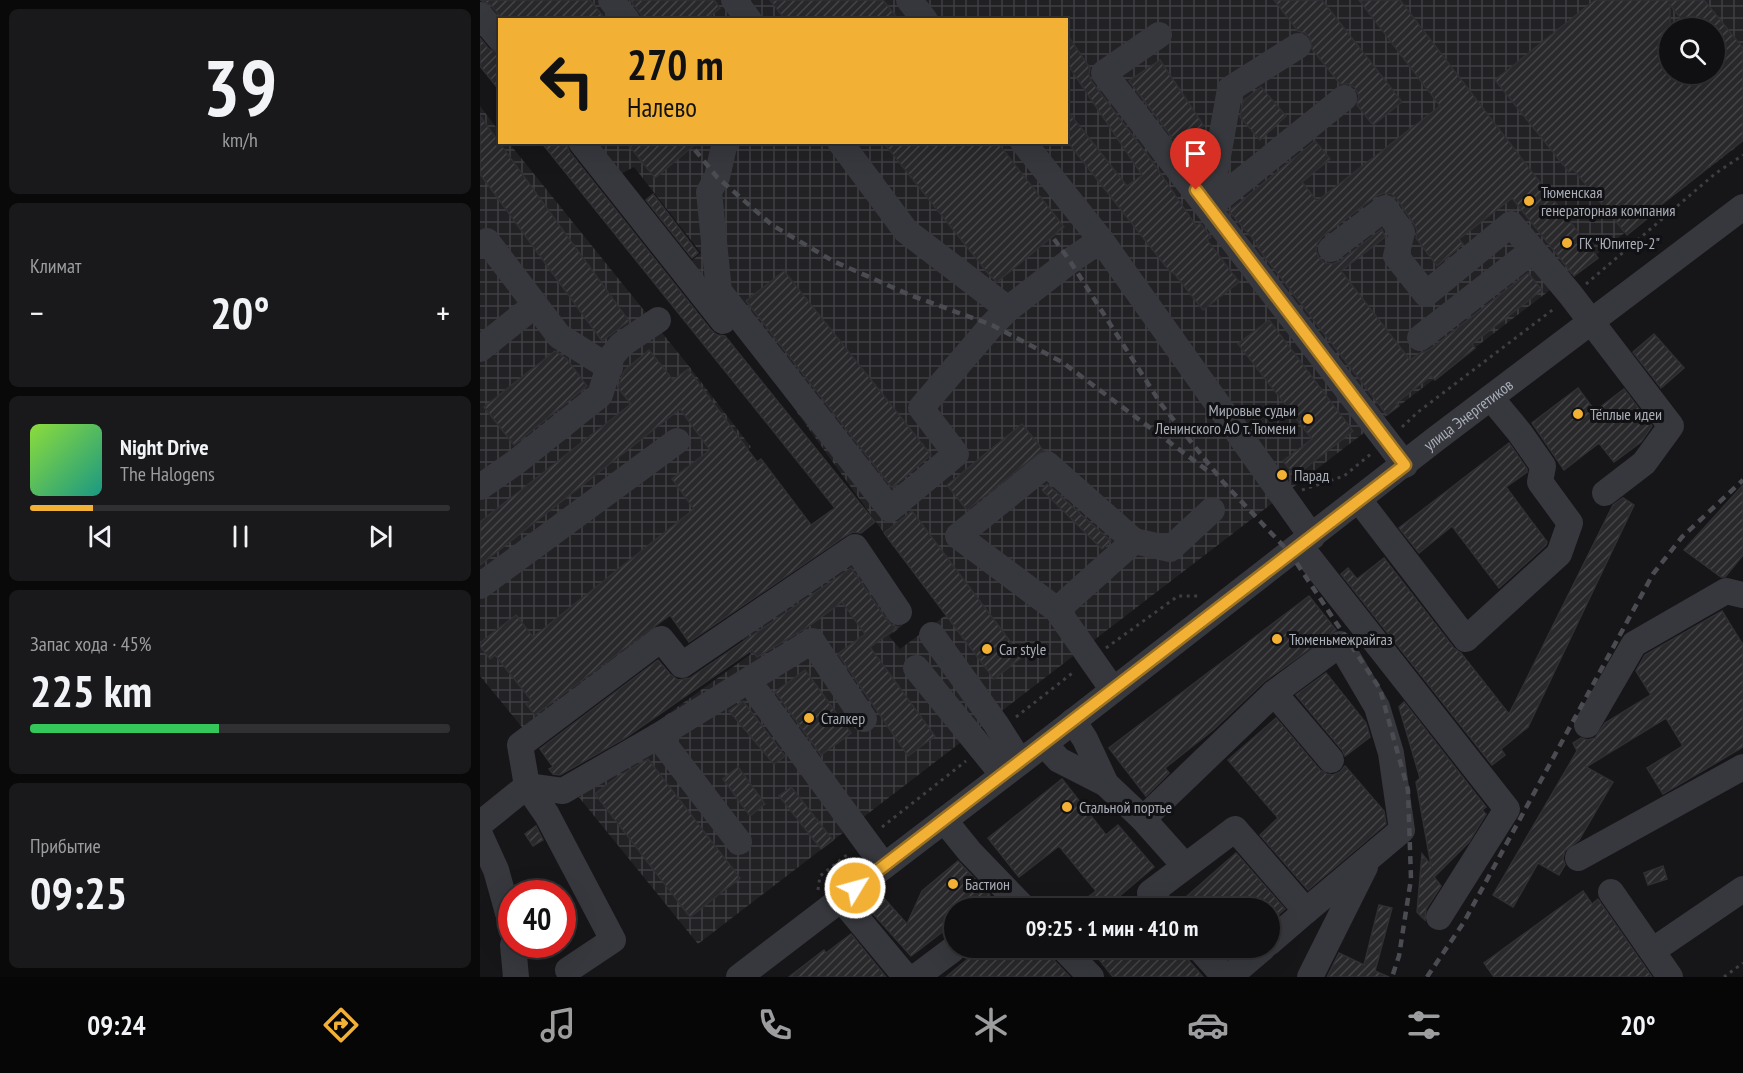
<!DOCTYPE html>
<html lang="ru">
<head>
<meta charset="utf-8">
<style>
  :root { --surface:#101012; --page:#19191b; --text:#f1f3f6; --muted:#9c9d9f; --line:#303032; --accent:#f2b134 }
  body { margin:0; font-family:"PT Sans Narrow",sans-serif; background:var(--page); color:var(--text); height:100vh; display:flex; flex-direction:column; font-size:22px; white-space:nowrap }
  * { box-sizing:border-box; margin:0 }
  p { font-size:20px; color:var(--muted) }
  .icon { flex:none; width:33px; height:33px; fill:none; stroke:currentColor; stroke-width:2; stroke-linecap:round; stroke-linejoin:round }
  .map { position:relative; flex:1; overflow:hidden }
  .details { display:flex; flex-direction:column; gap:9px; padding:9px; background:#09090a; width:480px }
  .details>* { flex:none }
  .hud { position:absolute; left:18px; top:18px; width:570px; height:126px; border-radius:0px; box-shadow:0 6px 24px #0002,0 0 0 2px var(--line); background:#f2b134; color:#111; overflow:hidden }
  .tools { position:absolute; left:1179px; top:18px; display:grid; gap:12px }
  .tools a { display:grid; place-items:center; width:66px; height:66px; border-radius:50%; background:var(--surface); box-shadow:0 6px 24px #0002,0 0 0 2px var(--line); font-size:30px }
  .speed { position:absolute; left:18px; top:880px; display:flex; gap:12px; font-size:30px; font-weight:700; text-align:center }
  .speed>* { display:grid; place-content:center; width:78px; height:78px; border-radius:50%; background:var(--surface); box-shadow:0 6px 24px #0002,0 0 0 2px var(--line); line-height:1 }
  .speed .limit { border:9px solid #d22; background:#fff; color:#111 }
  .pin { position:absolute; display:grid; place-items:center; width:51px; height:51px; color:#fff; margin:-62px -26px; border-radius:50% 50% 50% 0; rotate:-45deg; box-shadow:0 0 6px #0007 }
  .pin .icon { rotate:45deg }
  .me { position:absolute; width:66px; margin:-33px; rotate:53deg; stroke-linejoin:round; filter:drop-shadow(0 0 4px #0008) }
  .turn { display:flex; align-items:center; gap:21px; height:126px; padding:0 30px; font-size:27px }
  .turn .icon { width:78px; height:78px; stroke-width:2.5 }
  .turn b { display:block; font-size:42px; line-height:51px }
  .big { font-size:45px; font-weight:700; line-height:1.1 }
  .details .widget { flex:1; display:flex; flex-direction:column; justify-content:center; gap:9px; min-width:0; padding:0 21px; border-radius:9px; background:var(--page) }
  .details .dial { align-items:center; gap:0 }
  .dial b { font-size:78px; line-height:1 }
  .song { display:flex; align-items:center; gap:18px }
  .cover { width:72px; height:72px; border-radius:9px; background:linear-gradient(135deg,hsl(90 70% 55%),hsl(170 70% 35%)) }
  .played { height:6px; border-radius:3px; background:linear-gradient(90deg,var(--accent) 15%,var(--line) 15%) }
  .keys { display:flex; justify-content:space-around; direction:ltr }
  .heat { display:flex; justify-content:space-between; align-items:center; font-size:33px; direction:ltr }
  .charge { height:9px; border-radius:4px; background:linear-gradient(90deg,#34c759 45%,var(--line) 0) }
  .trip { position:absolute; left:464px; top:898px; width:336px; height:60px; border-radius:30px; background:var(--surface); box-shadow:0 6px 24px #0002,0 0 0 2px var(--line); font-weight:700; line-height:60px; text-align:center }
  .tabs { display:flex; height:96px; justify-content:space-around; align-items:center; background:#060607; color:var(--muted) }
  .tabs .icon { width:42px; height:42px }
  .tabs .on { color:var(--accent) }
  .tabs b { font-size:27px; color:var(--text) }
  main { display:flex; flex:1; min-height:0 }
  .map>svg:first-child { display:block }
</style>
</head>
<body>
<main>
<section class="details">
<div class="widget dial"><b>39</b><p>km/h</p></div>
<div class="widget"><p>Климат</p>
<div class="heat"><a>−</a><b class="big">20°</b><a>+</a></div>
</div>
<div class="widget">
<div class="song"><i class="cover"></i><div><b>Night Drive</b><p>The Halogens</p></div></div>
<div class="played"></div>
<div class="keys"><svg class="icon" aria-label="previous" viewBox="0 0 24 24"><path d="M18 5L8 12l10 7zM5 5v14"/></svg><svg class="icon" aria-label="pause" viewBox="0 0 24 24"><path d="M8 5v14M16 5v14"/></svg><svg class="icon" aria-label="next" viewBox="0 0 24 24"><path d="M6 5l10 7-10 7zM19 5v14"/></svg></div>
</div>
<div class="widget"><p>Запас хода · 45%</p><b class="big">225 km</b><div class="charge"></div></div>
<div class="widget"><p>Прибытие</p><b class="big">09:25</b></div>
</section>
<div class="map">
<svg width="1263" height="977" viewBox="0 0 1263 977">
  <defs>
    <pattern id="industrial-grid" width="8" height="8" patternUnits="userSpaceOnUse" patternTransform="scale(1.5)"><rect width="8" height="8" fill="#222225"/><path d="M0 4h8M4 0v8" fill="none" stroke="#3f3f43"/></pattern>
    <pattern id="building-hatch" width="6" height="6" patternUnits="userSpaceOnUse" patternTransform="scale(1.5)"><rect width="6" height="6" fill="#29292c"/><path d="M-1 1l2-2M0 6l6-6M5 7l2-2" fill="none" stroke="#454548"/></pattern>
  </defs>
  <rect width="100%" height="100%" fill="#161618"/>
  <!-- industrial -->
  <g fill="url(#industrial-grid)" fill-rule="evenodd">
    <path d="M0,0H1263V142L218,944L89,785L271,654L261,637L372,553L423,625L409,636L420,649L466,615L404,533L209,263L221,253L154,167L137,176L111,143L586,142V20H20L19,26ZM1190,28H1234V74H1190Z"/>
    <polygon points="0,106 19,131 20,142 29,143 208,365 271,447 214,491 300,526 46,732 0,676"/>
  </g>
  <!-- building -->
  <g fill="url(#building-hatch)" stroke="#303034" stroke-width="1.5" fill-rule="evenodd">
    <polygon points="0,0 110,0 126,20 23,20 11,5"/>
    <polygon points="150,0 234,0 240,8 225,20 165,20"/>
    <polygon points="290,0 403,0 419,20 305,20"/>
    <polygon points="794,0 842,0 922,102 893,125 877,105 879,96 875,88 869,84 860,84 832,49 830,38 825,33 818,31"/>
    <polygon points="879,0 920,0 1118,258 1094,276 1032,198 979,239 983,244 957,266 936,238 937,230 934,224 917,199 911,194 903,193 896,196 842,237 837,244 836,251 839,258 845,263 853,264 860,261 902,229 905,237 861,271 930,360 940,353 949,350 1048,273 1062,290 992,344 995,348 955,380 951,376 916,403 919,406 907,415 777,247 779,246 749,211 835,141 850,159 822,182 837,201 960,106"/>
    <path d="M1115,0H1224L1263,48V140L1172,212L1174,213L1147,235L1093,169L1089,172L1015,80ZM1190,5L1209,28H1234V74H1190Z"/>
    <polygon points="586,33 610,68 609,75 612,82 672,161 716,226 720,223 731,237 727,240 759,282 723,310 693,272 691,273 586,140 586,109 647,186 662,175 586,62"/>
    <polygon points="0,38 9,49 20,54 20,91 0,66"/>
    <polygon points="680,60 724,126 697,144 649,81"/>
    <polygon points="781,87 806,116 780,140 760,117 763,101"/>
    <polygon points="0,116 149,321 122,341 0,174"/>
    <polygon points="61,142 86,142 89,151 231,330 237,335 245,336 395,522 381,533 373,532 367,535 209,642 190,615 55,715 46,704 51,700 15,655 10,659 0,646 0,643 36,615 53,637 214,509 192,479 230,450 200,409 0,565 0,522 151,404 138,388 141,378 145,370 169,350 193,380 208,369 277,462 281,459 331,525 355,508"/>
    <polygon points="146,142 218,142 175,178"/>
    <polygon points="403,142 517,142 584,227 517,282 511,277"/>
    <polygon points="173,194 218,253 212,258 166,200"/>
    <polygon points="304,271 451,455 412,488 266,301"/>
    <polygon points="789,320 873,431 815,476 803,461 832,439 758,344"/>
    <polygon points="1174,334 1204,368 1181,388 1153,352"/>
    <polygon points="75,351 86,358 107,386 34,445 4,407"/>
    <polygon points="1098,388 1115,411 1144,389 1172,426 1161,442 1134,462 1119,443 1084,470 1052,423"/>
    <polygon points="542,424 563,450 487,510 467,485"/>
    <polygon points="1029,443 1047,469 1047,472 1026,487 1067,542 1066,545 1019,588 972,526 939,553 919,528"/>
    <polygon points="567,484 631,541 622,549 562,490"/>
    <polygon points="1263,485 1263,555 1245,577 1241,577 1204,550"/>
    <polygon points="1143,498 1154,505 1048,727 1021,749 1025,755 1012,765 861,574 868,568 877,579 904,558 974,648 981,653 1029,714 1133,505"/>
    <polygon points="432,511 542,657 514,679 404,533"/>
    <polygon points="371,568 407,620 412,625 418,627 390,647 455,736 428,756 358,654 385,634 362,602 326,628 277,657 272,650 145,738 80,775 73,774 69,769 73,767 60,749 178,660 190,674 198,680 210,678"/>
    <polygon points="829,596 856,630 785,681 733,730 685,768 689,773 666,796 629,748"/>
    <polygon points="1242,611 1263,645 1263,747 1183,794 1167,768 1203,746 1186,718 1106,767 1133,782 1099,840 1085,851 1083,858 1085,865 1079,875 1058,863 1033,907 1013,895 1097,751 1093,743 1101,738 1108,740 1115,738 1125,723 1171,695 1156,671 1165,655"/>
    <polygon points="325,670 371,733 341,755 295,692"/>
    <polygon points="846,673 886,723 890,737 865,756 862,750 816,695"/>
    <polygon points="263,701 305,756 294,764 249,711"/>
    <polygon points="924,702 1006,807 1002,810 1006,814 989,842 954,877 961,886 946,909 945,920 937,912 942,854 951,865 936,782 940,778 919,707"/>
    <polygon points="796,718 840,770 847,774 853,775 860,772 865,766 904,811 906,824 828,890 780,835 798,818 748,760"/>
    <polygon points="168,759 260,878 210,917 115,794 137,777"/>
    <polygon points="258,767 285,804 270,816 243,779"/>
    <polygon points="582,779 626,835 638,825 674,867 624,909 592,909 616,891 579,846 539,877 508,838"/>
    <polygon points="311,787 353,840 341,849 299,796"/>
    <polygon points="56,826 63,840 53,846 45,834"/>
    <polygon points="756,853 805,909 789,923 789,909 699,909 698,904"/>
    <polygon points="478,861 510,895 492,909 474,909 474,923 431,956 389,909 402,896 427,924 442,891"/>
    <polygon points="1183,866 1187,879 1168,885 1164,873"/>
    <polygon points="1103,891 1112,904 1118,899 1172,977 1014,977 1004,963"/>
    <polygon points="899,905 912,908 895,971 909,977 847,977 859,953 884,965"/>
    <polygon points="371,934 406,977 309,977 344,950 346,953"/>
    <polygon points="487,948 566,948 572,958 590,977 466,977 490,957 486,952"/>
    <polygon points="610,948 698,948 723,977 633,977"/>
  </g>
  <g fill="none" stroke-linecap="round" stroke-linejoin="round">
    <!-- path -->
    <g stroke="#3d3f44" stroke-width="3" stroke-dasharray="3 4.5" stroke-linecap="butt">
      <polyline points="1106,284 1236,173 1263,155"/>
      <polyline points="922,427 938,412 1075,308"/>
      <polyline points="822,490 864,476 892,453"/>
      <polyline points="626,648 698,596 720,596"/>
      <polyline points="536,717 595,671"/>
      <polyline points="402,827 486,761"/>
      <polyline points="338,890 340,876 368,854"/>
      <polyline points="1244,977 1263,963"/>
    </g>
    <!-- minor -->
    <g stroke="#37383d" stroke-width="26">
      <polyline points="131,0 147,20"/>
      <polyline points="254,0 269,20"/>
      <polyline points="429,0 445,20"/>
      <polyline points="0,15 20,39"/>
      <polyline points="679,35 624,73 925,465"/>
      <polyline points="818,46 750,89 729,207 864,98"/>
      <polyline points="101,142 243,321"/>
      <polyline points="245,142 237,177 229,192 239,291 410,509 476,454 441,408 512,325 528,309"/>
      <polyline points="360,142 426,231 528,309 590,261 621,240 832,537"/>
      <polyline points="543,142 621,240"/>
      <polyline points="0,246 7,241 79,336 130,368"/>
      <polyline points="851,249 905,208 922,232 916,256 946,294 1031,224 1090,294 1191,426 1164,463 1125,493"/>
      <polyline points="940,338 1053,250"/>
      <polyline points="0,349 55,305"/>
      <polyline points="0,487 36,462 120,395 132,356 141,345 178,320"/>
      <polyline points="879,500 986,639 1079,554 1090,523 1060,482 1063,466 1040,433 1011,398"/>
      <polyline points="654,541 690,549 732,510"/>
      <polyline points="820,546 1027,809 959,917"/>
      <polyline points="0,586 197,441"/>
      <polyline points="577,610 478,536 567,464 654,541 577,610 633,690"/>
      <polyline points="452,635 516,724 540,762"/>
      <polyline points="436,668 523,775"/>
      <polyline points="794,693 860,644 897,707 911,753 922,830 826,911"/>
      <polyline points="278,694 404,866"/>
      <polyline points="593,721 605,739 626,784"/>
      <polyline points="1107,725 1154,644 1246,591 1263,595"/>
      <polyline points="178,736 332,641 384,719"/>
      <polyline points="564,744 579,760 626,784 663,819 705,866"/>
      <polyline points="663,819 794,693 851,760"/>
      <polyline points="464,820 490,852 545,909"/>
      <polyline points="0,824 47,786 83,791 178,736 259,842"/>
      <polyline points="0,835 16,870 32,927"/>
      <polyline points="1098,858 1263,767"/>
      <polyline points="1131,892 1190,977"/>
      <polyline points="361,899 426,977"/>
      <polyline points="684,909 670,893 755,829 826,911 789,943"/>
      <polyline points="33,945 36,977"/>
      <polyline points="583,948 611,977"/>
      <polyline points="719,948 745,977"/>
      <polyline points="1172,951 1263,889"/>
      <polyline points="88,970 133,940 67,815 47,786 40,745 181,639 202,665 375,547 419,612"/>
      <path id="s1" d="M259,977L564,744L957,438L1263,207"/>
      <polyline points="436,977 472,950"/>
      <polyline points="749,977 783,948"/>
      <polyline points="830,977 885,867"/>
    </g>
    <!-- rail -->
    <g stroke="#4a4c52" stroke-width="4.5" stroke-dasharray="8 6" stroke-linecap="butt">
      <polyline points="215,150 237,177 292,225 353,261 430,295 512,325 582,362 728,471"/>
      <polyline points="574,239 590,261 681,404 743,482 810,553 900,689 928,790 931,879 919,956 912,977"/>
      <polyline points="947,977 984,922 1173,574 1202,537 1263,480"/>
    </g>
  </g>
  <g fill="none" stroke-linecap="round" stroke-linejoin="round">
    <!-- route casing -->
    <g stroke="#9d7322" stroke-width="15">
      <polyline id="route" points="375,888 925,465 716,190"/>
    </g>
    <!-- route -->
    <use href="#route" stroke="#f2b134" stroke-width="10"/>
  </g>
  <!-- markers -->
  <g fill="#f2b134" stroke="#111113" stroke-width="2">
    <circle cx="1049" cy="201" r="6"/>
    <circle cx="1087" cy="243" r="6"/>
    <circle cx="1098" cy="414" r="6"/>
    <circle cx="828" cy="419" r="6"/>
    <circle cx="802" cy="475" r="6"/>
    <circle cx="797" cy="639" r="6"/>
    <circle cx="507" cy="649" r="6"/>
    <circle cx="329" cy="718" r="6"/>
    <circle cx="587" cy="807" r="6"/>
    <circle cx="473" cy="884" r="6"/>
  </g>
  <g text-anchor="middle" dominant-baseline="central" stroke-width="6" stroke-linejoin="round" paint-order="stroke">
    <!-- poi labels -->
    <g font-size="16" fill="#a8adb8" stroke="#111113" text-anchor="start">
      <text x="1061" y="192">Тюменская<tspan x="1061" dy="18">генераторная компания</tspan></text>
      <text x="1099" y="243">ГК "Юпитер-2"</text>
      <text x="816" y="410" text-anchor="end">Мировые судьи<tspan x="816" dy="18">Ленинского АО т. Тюмени</tspan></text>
      <text x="1110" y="414">Тёплые идеи</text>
      <text x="814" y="475">Парад</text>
      <text x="809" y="639">Тюменьмежрайгаз</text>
      <text x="519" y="649">Car style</text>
      <text x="341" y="718">Сталкер</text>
      <text x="599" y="807">Стальной портье</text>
      <text x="485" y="884">Бастион</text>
    </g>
    <!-- street labels -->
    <g font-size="16" fill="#a8adb8" stroke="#111113">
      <text stroke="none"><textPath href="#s1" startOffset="921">улица Энергетиков</textPath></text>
    </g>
  </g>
</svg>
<div class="tools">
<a><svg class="icon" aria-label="search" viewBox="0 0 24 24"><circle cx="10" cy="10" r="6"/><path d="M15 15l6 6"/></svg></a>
</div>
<div class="speed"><div class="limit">40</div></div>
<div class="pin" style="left:716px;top:190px;background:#d93025"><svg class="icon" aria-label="arrive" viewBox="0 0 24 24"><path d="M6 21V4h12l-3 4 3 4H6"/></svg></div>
<svg class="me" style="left:375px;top:888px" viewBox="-20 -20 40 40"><circle r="17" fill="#f2b134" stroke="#fff" stroke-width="3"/><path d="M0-11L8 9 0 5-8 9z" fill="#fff"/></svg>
<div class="trip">09:25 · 1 мин · 410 m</div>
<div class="hud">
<div class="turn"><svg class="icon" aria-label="left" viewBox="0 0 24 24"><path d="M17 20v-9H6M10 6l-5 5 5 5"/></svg><div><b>270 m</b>Налево</div></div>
</div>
</div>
</main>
<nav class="tabs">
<b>09:24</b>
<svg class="icon on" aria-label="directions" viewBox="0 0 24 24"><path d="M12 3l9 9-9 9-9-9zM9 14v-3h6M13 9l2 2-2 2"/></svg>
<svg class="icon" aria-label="music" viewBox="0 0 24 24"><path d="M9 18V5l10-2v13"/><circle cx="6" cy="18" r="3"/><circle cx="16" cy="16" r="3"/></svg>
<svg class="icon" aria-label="phone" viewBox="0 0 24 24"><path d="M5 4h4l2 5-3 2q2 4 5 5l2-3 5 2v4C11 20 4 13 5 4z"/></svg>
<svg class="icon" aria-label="climate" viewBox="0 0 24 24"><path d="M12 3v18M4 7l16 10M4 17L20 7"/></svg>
<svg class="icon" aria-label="car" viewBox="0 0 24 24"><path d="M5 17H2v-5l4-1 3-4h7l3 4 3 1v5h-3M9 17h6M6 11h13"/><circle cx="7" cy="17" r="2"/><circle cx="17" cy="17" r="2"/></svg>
<svg class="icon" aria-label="filters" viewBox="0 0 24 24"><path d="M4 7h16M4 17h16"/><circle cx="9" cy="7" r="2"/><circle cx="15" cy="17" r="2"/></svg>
<b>20°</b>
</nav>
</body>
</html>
